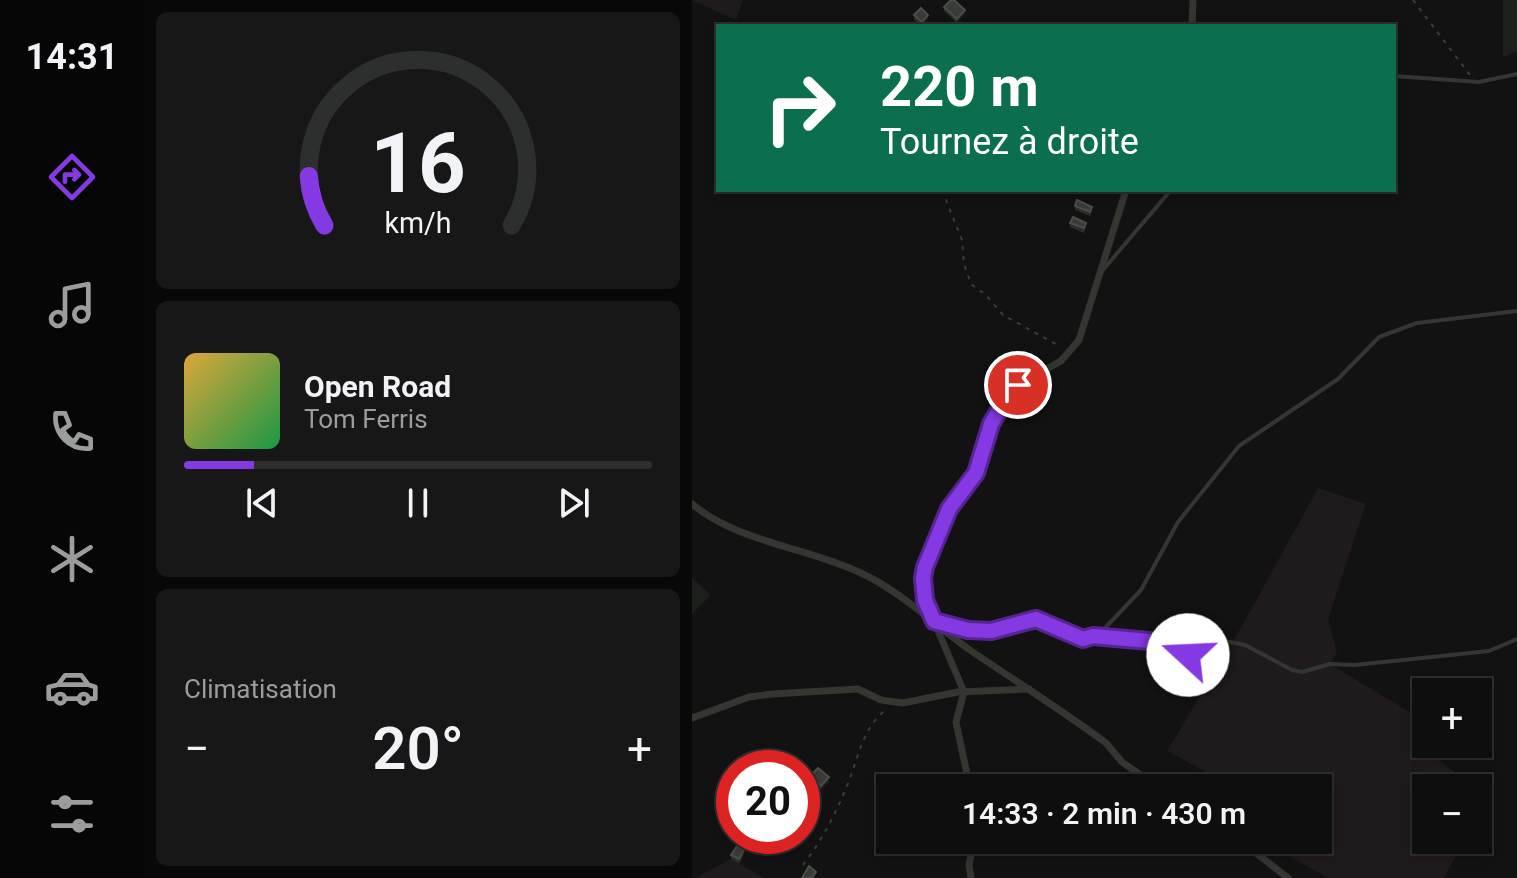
<!DOCTYPE html>
<html lang="fr">
<head>
<meta charset="utf-8">
<style>
  :root { --surface:#0d0e0d; --page:#161716; --text:#f1f3f6; --muted:#9a9c9d; --line:#2d2e2e; --accent:#8539e2 }
  body { margin:0; font-family:Roboto,sans-serif; background:var(--page); color:var(--text); height:100vh; display:flex; flex-direction:column; font-size:30px; white-space:nowrap }
  * { box-sizing:border-box; margin:0 }
  p { font-size:26px; color:var(--muted) }
  .icon { flex:none; width:44px; height:44px; fill:none; stroke:currentColor; stroke-width:2; stroke-linecap:round; stroke-linejoin:round }
  .map { position:relative; flex:1; overflow:hidden }
  .side { display:flex; flex-direction:column; gap:12px; padding:12px; background:#070807; width:548px }
  .side>* { flex:none }
  .guide { position:absolute; left:24px; top:24px; width:680px; height:168px; border-radius:0px; box-shadow:0 4px 12px #0003,0 0 0 2px var(--line); background:#0b6e4f; color:#fff; overflow:hidden }
  .tools { position:absolute; left:720px; top:678px; display:grid; gap:16px }
  .tools a { display:grid; place-items:center; width:80px; height:80px; border-radius:0px; background:var(--surface); box-shadow:0 4px 12px #0003,0 0 0 2px var(--line); font-size:40px }
  .speed { position:absolute; left:24px; top:750px; display:flex; gap:16px; font-size:40px; font-weight:700; text-align:center }
  .speed>* { display:grid; place-content:center; width:104px; height:104px; border-radius:50%; background:var(--surface); box-shadow:0 4px 12px #0003,0 0 0 2px var(--line); line-height:1 }
  .speed .limit { border:12px solid #d22; background:#fff; color:#111 }
  .pin { position:absolute; display:grid; place-items:center; width:68px; height:68px; color:#fff; margin:-34px; border:4px solid #fff; border-radius:50%; box-shadow:0 2px 8px #0007 }
  .me { position:absolute; width:88px; margin:-44px; rotate:290deg; stroke-linejoin:round; filter:drop-shadow(0 0 6px #0008) }
  .turn { display:flex; align-items:center; gap:28px; height:168px; padding:0 32px; font-size:36px }
  .turn .icon { width:104px; height:104px; stroke-width:2.5 }
  .turn b { display:block; font-size:56px; line-height:68px }
  .big { font-size:60px; font-weight:600; line-height:1.1 }
  .side .card { flex:1; display:flex; flex-direction:column; justify-content:center; gap:12px; min-width:0; padding:0 28px; border-radius:12px; background:var(--page) }
  .side .dial { align-items:center; gap:0 }
  .dial svg { height:208px; overflow:visible; fill:none; stroke:var(--line); stroke-width:7; stroke-linecap:round; text-anchor:middle }
  .dial text { fill:var(--text); stroke:none }
  .song { display:flex; align-items:center; gap:24px }
  .cover { width:96px; height:96px; border-radius:12px; background:linear-gradient(135deg,hsl(40 70% 55%),hsl(140 70% 35%)) }
  .played { height:8px; border-radius:4px; background:linear-gradient(90deg,var(--accent) 15%,var(--line) 15%) }
  .keys { display:flex; justify-content:space-around; direction:ltr }
  .heat { display:flex; justify-content:space-between; align-items:center; font-size:44px; direction:ltr }
  .trip { position:absolute; left:184px; top:774px; width:456px; height:80px; border-radius:0px; background:var(--surface); box-shadow:0 4px 12px #0003,0 0 0 2px var(--line); font-weight:600; line-height:80px; text-align:center }
  main { display:flex; flex:1; min-height:0 }
  .tab-bar { display:flex; flex-direction:column; width:144px; justify-content:space-around; align-items:center; background:#050605; color:var(--muted) }
  .tab-bar .icon { width:56px; height:56px }
  .tab-bar .on { color:var(--accent) }
  .tab-bar b { font-size:36px; color:var(--text) }
  .map>svg:first-child { display:block }
</style>
</head>
<body>
<main>
<nav class="tab-bar">
<b>14:31</b>
<svg class="icon on" aria-label="directions" viewBox="0 0 24 24"><path d="M12 3l9 9-9 9-9-9zM9 14v-3h6M13 9l2 2-2 2"/></svg>
<svg class="icon" aria-label="music" viewBox="0 0 24 24"><path d="M9 18V5l10-2v13"/><circle cx="6" cy="18" r="3"/><circle cx="16" cy="16" r="3"/></svg>
<svg class="icon" aria-label="phone" viewBox="0 0 24 24"><path d="M5 4h4l2 5-3 2q2 4 5 5l2-3 5 2v4C11 20 4 13 5 4z"/></svg>
<svg class="icon" aria-label="climate" viewBox="0 0 24 24"><path d="M12 3v18M4 7l16 10M4 17L20 7"/></svg>
<svg class="icon" aria-label="car" viewBox="0 0 24 24"><path d="M5 17H2v-5l4-1 3-4h7l3 4 3 1v5h-3M9 17h6M6 11h13"/><circle cx="7" cy="17" r="2"/><circle cx="17" cy="17" r="2"/></svg>
<svg class="icon" aria-label="filters" viewBox="0 0 24 24"><path d="M4 7h16M4 17h16"/><circle cx="9" cy="7" r="2"/><circle cx="15" cy="17" r="2"/></svg>
</nav>
<section class="side">
<div class="card dial"><svg viewBox="0 0 100 80">
<path d="M14 69A42 42 0 1 1 86 69"/>
<path d="M14 69A42 42 0 0 1 8 50" stroke="#8539e2"/>
<text x="50" y="56" font-size="32" font-weight="700">16</text>
<text x="50" y="72" font-size="11">km/h</text>
</svg></div>
<div class="card">
<div class="song"><i class="cover"></i><div><b>Open Road</b><p>Tom Ferris</p></div></div>
<div class="played"></div>
<div class="keys"><svg class="icon" aria-label="previous" viewBox="0 0 24 24"><path d="M18 5L8 12l10 7zM5 5v14"/></svg><svg class="icon" aria-label="pause" viewBox="0 0 24 24"><path d="M8 5v14M16 5v14"/></svg><svg class="icon" aria-label="next" viewBox="0 0 24 24"><path d="M6 5l10 7-10 7zM19 5v14"/></svg></div>
</div>
<div class="card"><p>Climatisation</p>
<div class="heat"><a>−</a><b class="big">20°</b><a>+</a></div>
</div>
</section>
<div class="map">
<svg width="825" height="878" viewBox="0 0 825 878">
  <rect width="100%" height="100%" fill="#111211"/>
  <!-- built -->
  <g fill="#1d1f1d">
    <polygon points="811,0 825,0 825,51 811,57"/>
    <polygon points="0,578 19,595 0,614"/>
  </g>
  <!-- green -->
  <g fill="#1f1a1b">
    <polygon points="0,0 51,0 44,20"/>
    <polygon points="626,488 674,504 636,619 645,652 638,664 734,722 734,744 750,744 742,757 780,784 780,788 734,788 734,840 773,840 752,878 636,878 568,840 626,840 626,788 544,788 475,751 551,624"/>
    <polygon points="39,859 72,878 3,878"/>
  </g>
  <g fill="none" stroke-linecap="round" stroke-linejoin="round">
    <!-- path -->
    <g stroke="#3b3d38" stroke-width="2" stroke-dasharray="4 6" stroke-linecap="butt">
      <polyline points="721,0 778,75"/>
      <polyline points="250,190 270,240 272,264 279,284 294,295 311,315 369,347"/>
      <path d="M111,865C131,839 145,811 157,781C167,755 171,727 195,709"/>
    </g>
    <!-- service -->
    <g stroke="#343632" stroke-width="4">
      <polyline points="702,76 787,82 825,74"/>
      <polyline points="410,271 479,190"/>
      <polyline points="244,622 276,630 299,631 344,619 391,639 401,636 413,628 449,590 486,522 547,446 646,379 687,337 725,323 825,311"/>
      <polyline points="401,636 457,641 496,655 533,641 553,645 600,670 610,672 638,664 663,665 797,651 825,639"/>
    </g>
    <!-- minor -->
    <g stroke="#343632" stroke-width="7">
      <polyline points="500,26 501,0"/>
      <path d="M0,504C47,543 115,547 169,573C210,592 241,624 278,650C323,681 370,710 414,743L430,762L467,788"/>
      <polyline points="0,718 57,697 80,694 166,689 189,700 211,703 266,692 337,689"/>
      <polyline points="278,788 264,722 272,692 233,600 231,578 233,567 257,509 284,473 299,424 316,395 326,385 369,361 387,340 434,190"/>
      <polyline points="547,840 596,878"/>
      <polyline points="279,878 277,864 283,840"/>
    </g>
  </g>
  <!-- wall -->
  <g fill="#2b2d2a">
    <polygon points="252,7 273,14 265,23 252,11"/>
    <polygon points="222,15 236,20 229,26 222,20"/>
    <polygon points="383,206 400,211 398,216 383,210"/>
    <polygon points="378,223 394,227 392,233 378,227"/>
    <polygon points="118,776 137,782 129,790 118,781"/>
    <polygon points="52,854 47,864 39,859 39,855"/>
  </g>
  <!-- shaded-wall -->
  <g fill="#1b1c1b">
    <polygon points="273,10 273,14 265,23 265,19"/>
    <polygon points="236,15 236,20 230,26 230,22"/>
    <polygon points="137,777 137,782 129,790 129,786"/>
  </g>
  <!-- building -->
  <g fill="#383b37" stroke="#4a4e48" stroke-width="2">
    <polygon points="259,0 262,0 273,10 265,19 252,7"/>
    <polygon points="229,8 236,15 230,22 222,15"/>
    <polygon points="385,200 400,207 398,212 383,206"/>
    <polygon points="381,217 394,223 392,228 378,223"/>
    <polygon points="126,768 137,777 129,786 118,776"/>
    <polygon points="45,846 52,850 47,859 39,855"/>
    <polygon points="117,866 124,872 120,878 110,878"/>
  </g>
  <g fill="none" stroke-linecap="round" stroke-linejoin="round">
    <!-- route casing -->
    <g stroke="#562593" stroke-width="20">
      <polyline id="route" points="326,385 316,395 299,424 284,473 257,509 233,567 231,578 233,600 242,621 276,630 299,631 344,619 391,639 401,636 457,641 496,655"/>
    </g>
    <!-- route -->
    <use href="#route" stroke="#8539e2" stroke-width="14"/>
  </g>
</svg>
<div class="tools">
<a>+</a>
<a>−</a>
</div>
<div class="speed"><div class="limit">20</div></div>
<div class="pin" style="left:326px;top:385px;background:#d93025"><svg class="icon" aria-label="arrive" viewBox="0 0 24 24"><path d="M6 21V4h12l-3 4 3 4H6"/></svg></div>
<svg class="me" style="left:496px;top:655px" viewBox="-20 -20 40 40"><circle r="19" fill="#fff"/><path d="M0-13L10 11 0 6-10 11z" fill="#8539e2"/></svg>
<div class="trip">14:33 · 2 min · 430 m</div>
<div class="guide">
<div class="turn"><svg class="icon" aria-label="right" viewBox="0 0 24 24"><path d="M7 20v-9h11M14 6l5 5-5 5"/></svg><div><b>220 m</b>Tournez à droite</div></div>
</div>
</div>
</main>
</body>
</html>
